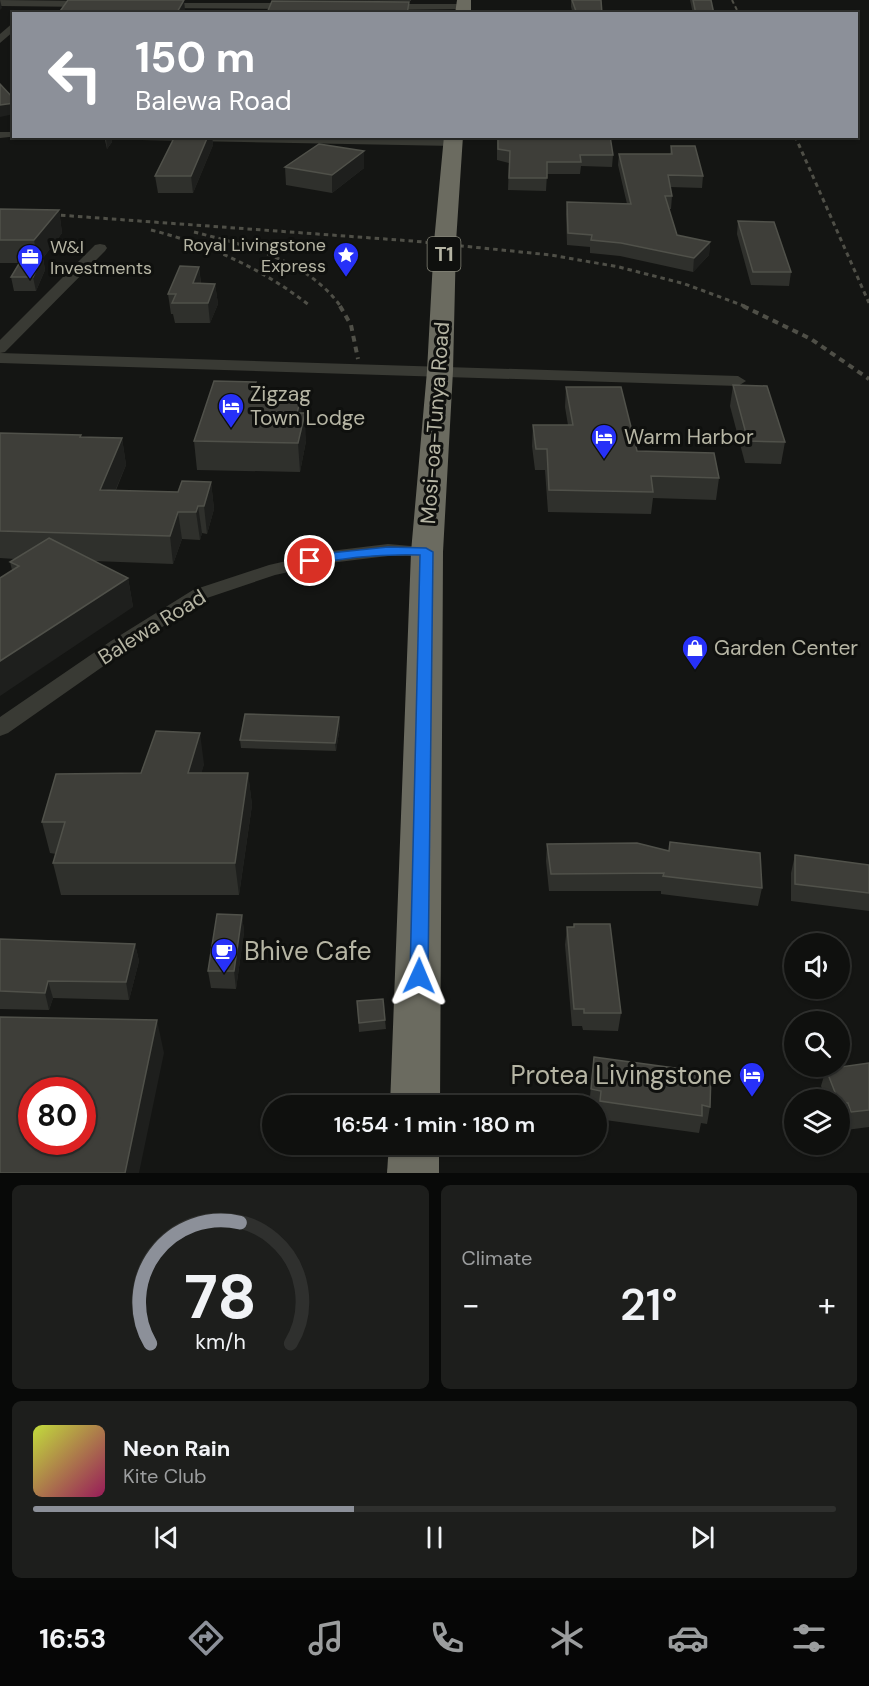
<!DOCTYPE html>
<html lang="en">
<head>
<meta charset="utf-8">
<style>
  :root { --surface:#0f100e; --page:#1d1e1c; --text:#f1f3f6; --muted:#9b9d9e; --line:#2f302e; --accent:#8c9099 }
  body { margin:0; font-family:"DM Sans",sans-serif; background:var(--page); color:var(--text); height:100vh; display:flex; flex-direction:column; font-size:22px; white-space:nowrap }
  * { box-sizing:border-box; margin:0 }
  p { font-size:20px; color:var(--muted) }
  .icon { flex:none; width:33px; height:33px; fill:none; stroke:currentColor; stroke-width:2; stroke-linecap:round; stroke-linejoin:round }
  .map { position:relative; height:1173px; overflow:hidden }
  .panel { display:flex; flex-direction:column; gap:12px; padding:12px; background:#080908; flex:1 }
  .panel>* { flex:none }
  .top-card { position:absolute; left:12px; top:12px; width:846px; height:126px; border-radius:0px; box-shadow:0 2px 4px #0004,0 0 0 2px var(--line); background:#8c9099; color:#fff; overflow:hidden }
  .fabs { position:absolute; left:784px; top:933px; display:grid; gap:12px }
  .fabs a { display:grid; place-items:center; width:66px; height:66px; border-radius:50%; background:var(--surface); box-shadow:0 2px 4px #0004,0 0 0 2px var(--line); font-size:30px }
  .speed { position:absolute; left:18px; top:1077px; display:flex; gap:12px; font-size:30px; font-weight:700; text-align:center }
  .speed>* { display:grid; place-content:center; width:78px; height:78px; border-radius:50%; background:var(--surface); box-shadow:0 2px 4px #0004,0 0 0 2px var(--line); line-height:1 }
  .speed .limit { border:9px solid #d22; background:#fff; color:#111 }
  .pin { position:absolute; display:grid; place-items:center; width:51px; height:51px; color:#fff; margin:-26px; border:3px solid #fff; border-radius:50%; box-shadow:0 2px 6px #0007 }
  .me { position:absolute; width:66px; margin:-33px; rotate:1deg; stroke-linejoin:round; filter:drop-shadow(0 0 4px #0008) }
  .turn { display:flex; align-items:center; gap:21px; height:126px; padding:0 24px; font-size:27px }
  .turn .icon { width:78px; height:78px; stroke-width:2.5 }
  .turn b { display:block; font-size:42px; line-height:51px }
  .big { font-size:45px; font-weight:600; line-height:1.1 }
  .panel .tile { flex:1; display:flex; flex-direction:column; justify-content:center; gap:9px; min-width:0; padding:0 21px; border-radius:9px; background:var(--page) }
  .panel .dial { align-items:center; gap:0 }
  .dial svg { height:156px; overflow:visible; fill:none; stroke:var(--line); stroke-width:7; stroke-linecap:round; text-anchor:middle }
  .dial text { fill:var(--text); stroke:none }
  .song { display:flex; align-items:center; gap:18px }
  .cover { width:72px; height:72px; border-radius:9px; background:linear-gradient(135deg,hsl(70 70% 55%),hsl(330 70% 35%)) }
  .played { height:6px; border-radius:3px; background:linear-gradient(90deg,var(--accent) 40%,var(--line) 40%) }
  .keys { display:flex; justify-content:space-around; direction:ltr }
  .heat { display:flex; justify-content:space-between; align-items:center; font-size:33px; direction:ltr }
  .panel .tiles { flex:1; display:grid; gap:12px; grid-template-columns:1fr 1fr }
  .tile:last-child { grid-column:span 2 }
  .trip { position:absolute; left:262px; top:1095px; width:345px; height:60px; border-radius:30px; background:var(--surface); box-shadow:0 2px 4px #0004,0 0 0 2px var(--line); font-weight:600; line-height:60px; text-align:center }
  .menu { display:flex; height:96px; justify-content:space-around; align-items:center; background:#060606; color:var(--muted) }
  .menu .icon { width:42px; height:42px }
  .menu .active { color:var(--accent) }
  .menu b { font-size:27px; color:var(--text) }
  .map>svg:first-child { display:block }
</style>
</head>
<body>
<div class="map">
<svg width="869" height="1173" viewBox="0 0 869 1173">
  <rect width="100%" height="100%" fill="#141513"/>
  <g fill="none" stroke-linecap="round" stroke-linejoin="round">
    <!-- street -->
    <g fill="#393a34" fill-rule="evenodd">
      <polygon points="0,0 90,1 94,4 90,7 0,6"/>
      <polygon points="156,3 294,3 298,6 294,9 159,8 156,7"/>
      <polygon points="463,4 467,7 466,9 384,10 380,7 384,4"/>
      <polygon points="14,22 14,31 0,43 0,34"/>
      <polygon points="0,132 14,132 14,136 19,136 0,138"/>
      <polygon points="86,136 454,140 460,143 454,146 91,139"/>
      <polygon points="100,244 105,245 107,248 105,251 5,352 0,353 738,376 746,381 738,386 0,363 0,340 95,245"/>
      <polygon points="388,544 434,548 436,552 434,556 388,556 330,563 275,575 207,598 125,651 8,733 0,736 0,717 111,641 193,590 269,565 330,551"/>
    </g>
    <!-- highway -->
    <g fill="#6b6b60" fill-rule="evenodd">
      <polygon points="457,0 471,0 471,14 455,14"/>
      <polygon points="444,136 463,136 456,242 453,371 443,552 440,1106 390,1106 411,552 427,371 434,242"/>
      <polygon points="389,1144 439,1144 439,1173 387,1173"/>
    </g>
    <!-- rail-far2 -->
    <polyline stroke="#4f4f47" stroke-width="2" stroke-dasharray="4 3" stroke-linecap="butt" points="732,0 739,14"/>
    <!-- rail-far1 -->
    <g stroke="#4f4f47" stroke-width="3" stroke-dasharray="4.5 4" stroke-linecap="butt">
      <polyline points="795,136 869,303"/>
      <polyline points="44,214 413,241 551,255 619,267 685,284 747,307"/>
      <path d="M151,230C210,245 261,268 309,305"/>
      <path d="M194,232C246,245 309,261 341,307"/>
    </g>
    <!-- rail -->
    <g stroke="#4f4f47" stroke-width="4" stroke-dasharray="6 5" stroke-linecap="butt">
      <polyline points="340,306 351,325 358,359"/>
      <polyline points="743,306 811,339 869,379"/>
    </g>
  </g>
  <!-- wall -->
  <g fill="#2f302c">
    <polygon points="276,0 411,0 411,1"/>
    <polygon points="571,0 601,0 602,14 573,14 571,7"/>
    <polygon points="690,0 711,0 714,14 693,14"/>
    <polygon points="104,136 111,136 112,142 107,149"/>
    <polygon points="175,136 212,136 213,145 193,193 158,193 155,176"/>
    <polygon points="497,136 613,155 612,167 581,166 580,174 547,174 546,191 508,190 509,163 497,160"/>
    <polygon points="671,146 703,176 702,188 670,187 672,196 671,209 669,209 677,235 710,242 709,255 693,272 620,256 590,253 590,247 567,245 566,214 567,202 627,204 618,165 619,154 670,154"/>
    <polygon points="364,151 364,168 332,193 286,185 285,167"/>
    <polygon points="0,209 59,210 62,233 43,258 45,270 36,291 14,291 11,277 19,263 0,263"/>
    <polygon points="738,221 791,272 789,286 751,285 737,234"/>
    <polygon points="199,267 201,283 215,284 218,304 210,323 175,323 173,314 171,314 168,294"/>
    <polygon points="256,382 257,398 302,413 306,441 300,472 197,470 194,441"/>
    <polygon points="733,385 785,442 781,464 745,463 730,406"/>
    <polygon points="566,387 637,451 719,478 716,500 653,498 651,514 548,512 545,470 535,470 532,446 533,425 568,425 565,407"/>
    <polygon points="0,433 81,435 81,437 122,438 126,465 116,490 178,492 211,482 214,509 207,534 202,533 200,540 182,539 173,564 94,561 128,578 133,607 12,570 10,562 15,559 0,558"/>
    <polygon points="339,717 340,726 336,751 241,748 240,740"/>
    <polygon points="204,764 201,773 248,773 252,805 239,895 61,895 53,863 56,854 50,853 42,822 141,773"/>
    <polygon points="670,842 762,888 758,906 661,894 661,891 549,891 546,861 547,844 669,850"/>
    <polygon points="795,855 869,865 869,911 791,901 791,873"/>
    <polygon points="242,915 244,932 236,989 211,988 208,971"/>
    <polygon points="567,927 621,1013 618,1031 583,1030 582,1026 572,1026 565,945"/>
    <polygon points="0,939 135,944 139,961 129,1000 53,998 49,1010 0,1009"/>
    <polygon points="357,1001 385,1020 386,1029 359,1032"/>
    <polygon points="594,1057 710,1107 707,1124 701,1123 699,1133 598,1119 599,1108 597,1108 597,1106 589,1106"/>
    <polygon points="869,1063 869,1127 846,1130 842,1120 840,1120 840,1100 826,1100 821,1086 826,1069"/>
  </g>
  <!-- shaded-wall -->
  <g fill="#1e1f1d">
    <polygon points="0,0 2,8 0,10"/>
    <polygon points="184,0 185,10 183,14 176,14"/>
    <polygon points="14,103 14,114 0,117 0,105"/>
    <polygon points="106,136 111,136 112,142 107,149 106,138"/>
    <polygon points="208,136 212,136 213,145 193,193 191,176"/>
    <polygon points="364,151 364,168 332,193 332,175"/>
    <polygon points="59,210 62,233 43,258 45,270 36,291 33,277 38,264 34,240"/>
    <polygon points="710,242 709,255 693,272 694,258"/>
    <polygon points="199,267 201,286 193,283"/>
    <polygon points="215,284 218,304 210,323 208,303"/>
    <polygon points="256,382 258,409 251,398"/>
    <polygon points="301,398 302,423 305,413 306,441 300,472 298,443 297,413"/>
    <polygon points="122,438 126,465 104,517 100,490"/>
    <polygon points="211,482 214,509 207,534 204,506"/>
    <polygon points="198,506 202,533 200,540 196,512"/>
    <polygon points="178,512 182,539 173,564 170,536"/>
    <polygon points="128,578 133,607 0,696 0,661"/>
    <polygon points="339,717 340,726 336,751 335,743"/>
    <polygon points="200,733 204,764 193,805 188,773"/>
    <polygon points="248,773 252,805 239,895 235,863"/>
    <polygon points="242,915 244,932 236,989 234,971"/>
    <polygon points="135,944 139,961 129,1000 126,982"/>
    <polygon points="48,981 53,998 49,1010 45,993"/>
    <polygon points="157,1020 164,1053 139,1173 125,1173"/>
  </g>
  <!-- building -->
  <g fill="#3e3e39" stroke="#50514a" stroke-width="1.5" fill-rule="evenodd">
    <polygon points="68,0 184,0 176,14 58,14"/>
    <polygon points="572,0 601,0 602,14 577,14"/>
    <polygon points="693,0 711,0 714,14 696,14"/>
    <polygon points="272,1 409,2 407,14 267,13"/>
    <polygon points="0,84 14,99 14,103 0,105"/>
    <polygon points="175,136 208,136 191,176 155,176"/>
    <polygon points="498,136 610,136 613,155 580,155 581,162 547,162 547,178 509,178 510,151 498,149"/>
    <polygon points="319,144 364,151 332,175 285,167"/>
    <polygon points="671,146 695,146 703,176 668,175 672,196 665,196 677,235 710,242 694,258 621,243 591,240 592,235 568,233 567,202 631,204 619,154 672,154"/>
    <polygon points="0,209 59,210 34,240 0,240"/>
    <polygon points="738,221 774,222 791,272 753,272"/>
    <polygon points="23,257 42,257 33,277 11,277"/>
    <polygon points="180,266 199,267 193,283 215,284 208,303 172,303 176,294 168,294"/>
    <polygon points="214,381 256,382 251,398 301,398 297,413 305,413 298,443 194,441"/>
    <polygon points="733,385 767,386 785,442 748,441"/>
    <polygon points="566,387 621,387 637,451 714,453 719,478 651,476 653,492 549,490 547,449 536,449 533,425 573,425"/>
    <polygon points="0,433 81,435 80,437 122,438 100,490 178,492 182,481 211,482 204,506 198,506 196,512 178,512 170,536 0,531"/>
    <polygon points="49,538 128,578 0,661 0,578 19,566 10,562"/>
    <polygon points="245,714 339,717 335,743 240,740"/>
    <polygon points="156,731 200,733 188,773 248,773 235,863 53,863 65,822 42,822 56,774 141,773"/>
    <polygon points="670,842 760,853 762,888 663,876 664,873 551,874 547,844 637,843 669,851"/>
    <polygon points="795,855 869,865 869,893 795,884"/>
    <polygon points="217,914 242,915 234,971 208,971"/>
    <polygon points="574,924 610,924 621,1013 584,1013 584,1009 574,1009 567,927 574,927"/>
    <polygon points="0,939 135,944 126,982 48,981 45,993 0,991"/>
    <polygon points="383,999 385,1020 359,1023 357,1001"/>
    <path d="M0,1017L157,1020L125,1173H0ZM32,1090H82V1142H32Z"/>
    <polygon points="594,1057 711,1073 710,1107 702,1105 702,1116 600,1101 601,1091 591,1089"/>
    <polygon points="869,1063 869,1110 851,1112 848,1103 840,1103 840,1100 838,1100 826,1069"/>
  </g>
  <!-- route -->
  <path fill="#1a73e8" stroke="#114b97" stroke-width="1.5" d="M388,547L426,548L433,552L428,976L426,981L419,984L413,981L410,976L420,555C383,554 346,557 310,565L303,561L305,559L330,553Z"/>
  <!-- icons -->
  <defs>
    <g id="sight-pin" transform="scale(1.35)"><path d="M0 17L-7.5 6A9.5 9.5 0 1 1 7.5 6Z" fill="#2731f8" stroke="#0f100e"/><path d="M0-6L1.8-2.2L6-1.7L2.9 1.2L3.7 5.4L0 3.3L-3.7 5.4L-2.9 1.2L-6-1.7L-1.8-2.2Z" fill="#fff"/></g>
    <g id="office-pin" transform="scale(1.35)"><path d="M0 17L-7.5 6A9.5 9.5 0 1 1 7.5 6Z" fill="#2731f8" stroke="#0f100e"/><path d="M-6-3h4V-5.5h4V-3h4V5H-6ZM-1-4.5V-3h2v-1.5ZM-6 0V1H6V0Z" fill="#fff"/></g>
    <g id="hotel-pin" transform="scale(1.35)"><path d="M0 17L-7.5 6A9.5 9.5 0 1 1 7.5 6Z" fill="#2731f8" stroke="#0f100e"/><path d="M-6-4.5h1.5V1H6V5H4.5V3h-9V5H-6ZM-4 0a1.8 1.8 0 1 1 3.6 0ZM.5 0V-2.5h3Q6-2.5 6 0Z" fill="#fff"/></g>
    <g id="shop-pin" transform="scale(1.35)"><path d="M0 17L-7.5 6A9.5 9.5 0 1 1 7.5 6Z" fill="#2731f8" stroke="#0f100e"/><path d="M-5-2.5h2.3a2.7 3.5 0 0 1 5.4 0H5L5.5 6h-11ZM-1.5-2.5h3a1.5 2.3 0 0 0-3 0Z" fill="#fff"/></g>
    <g id="cafe-pin" transform="scale(1.35)"><path d="M0 17L-7.5 6A9.5 9.5 0 1 1 7.5 6Z" fill="#2731f8" stroke="#0f100e"/><path d="M-5.5-4.5H6V0H3Q3 3.5 0 3.5H-2.5Q-5.5 3.5-5.5 0ZM3-3.2v2h1.7v-2ZM-6 4.5H4V6H-6Z" fill="#fff"/></g>
  </defs>
  <g fill-rule="evenodd">
    <use href="#sight-pin" x="346" y="255"/>
    <use href="#office-pin" x="30" y="257"/>
    <use href="#hotel-pin" x="231" y="406"/>
    <use href="#hotel-pin" x="604" y="437"/>
    <use href="#shop-pin" x="695" y="648"/>
    <use href="#cafe-pin" x="224" y="951"/>
    <use href="#hotel-pin" x="752" y="1075"/>
  </g>
  <g text-anchor="middle" dominant-baseline="central" stroke-width="6" stroke-linejoin="round" paint-order="stroke">
    <!-- far-poi labels -->
    <g font-size="18" fill="#b6b5a4" stroke="#0f100e" text-anchor="end">
      <text x="326" y="245">Royal Livingstone<tspan x="326" dy="21">Express</tspan></text>
      <text x="50" y="247" text-anchor="start">W&amp;I<tspan x="50" dy="21">Investments</tspan></text>
    </g>
    <!-- shield labels -->
    <rect fill="#0f100e" stroke="#848477" stroke-width="1.5" x="427.5" y="237" width="33" height="34" rx="4.5"/>
    <g font-size="20" font-weight="bold" fill="#b6b5a4">
      <text x="444" y="254">T1</text>
    </g>
    <!-- poi labels -->
    <g font-size="21" fill="#b6b5a4" stroke="#0f100e" text-anchor="start">
      <text x="250" y="394">Zigzag<tspan x="250" dy="24">Town Lodge</tspan></text>
      <text x="624" y="437">Warm Harbor</text>
      <text x="714" y="648">Garden Center</text>
    </g>
    <!-- street labels -->
    <g font-size="21" fill="#b6b5a4" stroke="#0f100e">
      <text transform="translate(435 423) rotate(-86)">Mosi-oa-Tunya Road</text>
      <text transform="translate(152 627) rotate(-32)">Balewa Road</text>
    </g>
    <!-- near-poi labels -->
    <g font-size="26" fill="#b6b5a4" stroke="#0f100e" text-anchor="start">
      <text x="244" y="951">Bhive Cafe</text>
      <text x="732" y="1075" text-anchor="end">Protea Livingstone</text>
    </g>
  </g>
</svg>
<div class="fabs">
<a><svg class="icon" aria-label="sound" viewBox="0 0 24 24"><path d="M4 9h4l5-4v14l-5-4H4zM17 9q2 3 0 6"/></svg></a>
<a><svg class="icon" aria-label="search" viewBox="0 0 24 24"><circle cx="10" cy="10" r="6"/><path d="M15 15l6 6"/></svg></a>
<a><svg class="icon" aria-label="layers" viewBox="0 0 24 24"><path d="M12 4l9 5-9 5-9-5zM3 14l9 5 9-5"/></svg></a>
</div>
<div class="speed"><div class="limit">80</div></div>
<div class="pin" style="left:310px;top:561px;background:#d93025"><svg class="icon" aria-label="arrive" viewBox="0 0 24 24"><path d="M6 21V4h12l-3 4 3 4H6"/></svg></div>
<svg class="me" style="left:419px;top:976px" viewBox="-20 -20 40 40"><path d="M0-17L14 15 0 8-14 15z" fill="#1a73e8" stroke="#fff" stroke-width="4"/></svg>
<div class="trip">16:54 · 1 min · 180 m</div>
<div class="top-card">
<div class="turn"><svg class="icon" aria-label="left" viewBox="0 0 24 24"><path d="M17 20v-9H6M10 6l-5 5 5 5"/></svg><div><b>150 m</b>Balewa Road</div></div>
</div>
</div>
<section class="panel">
<div class="tiles">
<div class="tile dial"><svg viewBox="0 0 100 80">
<path d="M14 69A42 42 0 1 1 86 69"/>
<path d="M14 69A42 42 0 0 1 60 7" stroke="#8c9099"/>
<text x="50" y="56" font-size="32" font-weight="700">78</text>
<text x="50" y="72" font-size="11">km/h</text>
</svg></div>
<div class="tile"><p>Climate</p>
<div class="heat"><a>−</a><b class="big">21°</b><a>+</a></div>
</div>
<div class="tile">
<div class="song"><i class="cover"></i><div><b>Neon Rain</b><p>Kite Club</p></div></div>
<div class="played"></div>
<div class="keys"><svg class="icon" aria-label="previous" viewBox="0 0 24 24"><path d="M18 5L8 12l10 7zM5 5v14"/></svg><svg class="icon" aria-label="pause" viewBox="0 0 24 24"><path d="M8 5v14M16 5v14"/></svg><svg class="icon" aria-label="next" viewBox="0 0 24 24"><path d="M6 5l10 7-10 7zM19 5v14"/></svg></div>
</div>
</div>
</section>
<nav class="menu">
<b>16:53</b>
<svg class="icon active" aria-label="directions" viewBox="0 0 24 24"><path d="M12 3l9 9-9 9-9-9zM9 14v-3h6M13 9l2 2-2 2"/></svg>
<svg class="icon" aria-label="music" viewBox="0 0 24 24"><path d="M9 18V5l10-2v13"/><circle cx="6" cy="18" r="3"/><circle cx="16" cy="16" r="3"/></svg>
<svg class="icon" aria-label="phone" viewBox="0 0 24 24"><path d="M5 4h4l2 5-3 2q2 4 5 5l2-3 5 2v4C11 20 4 13 5 4z"/></svg>
<svg class="icon" aria-label="climate" viewBox="0 0 24 24"><path d="M12 3v18M4 7l16 10M4 17L20 7"/></svg>
<svg class="icon" aria-label="car" viewBox="0 0 24 24"><path d="M5 17H2v-5l4-1 3-4h7l3 4 3 1v5h-3M9 17h6M6 11h13"/><circle cx="7" cy="17" r="2"/><circle cx="17" cy="17" r="2"/></svg>
<svg class="icon" aria-label="filters" viewBox="0 0 24 24"><path d="M4 7h16M4 17h16"/><circle cx="9" cy="7" r="2"/><circle cx="15" cy="17" r="2"/></svg>
</nav>
</body>
</html>
